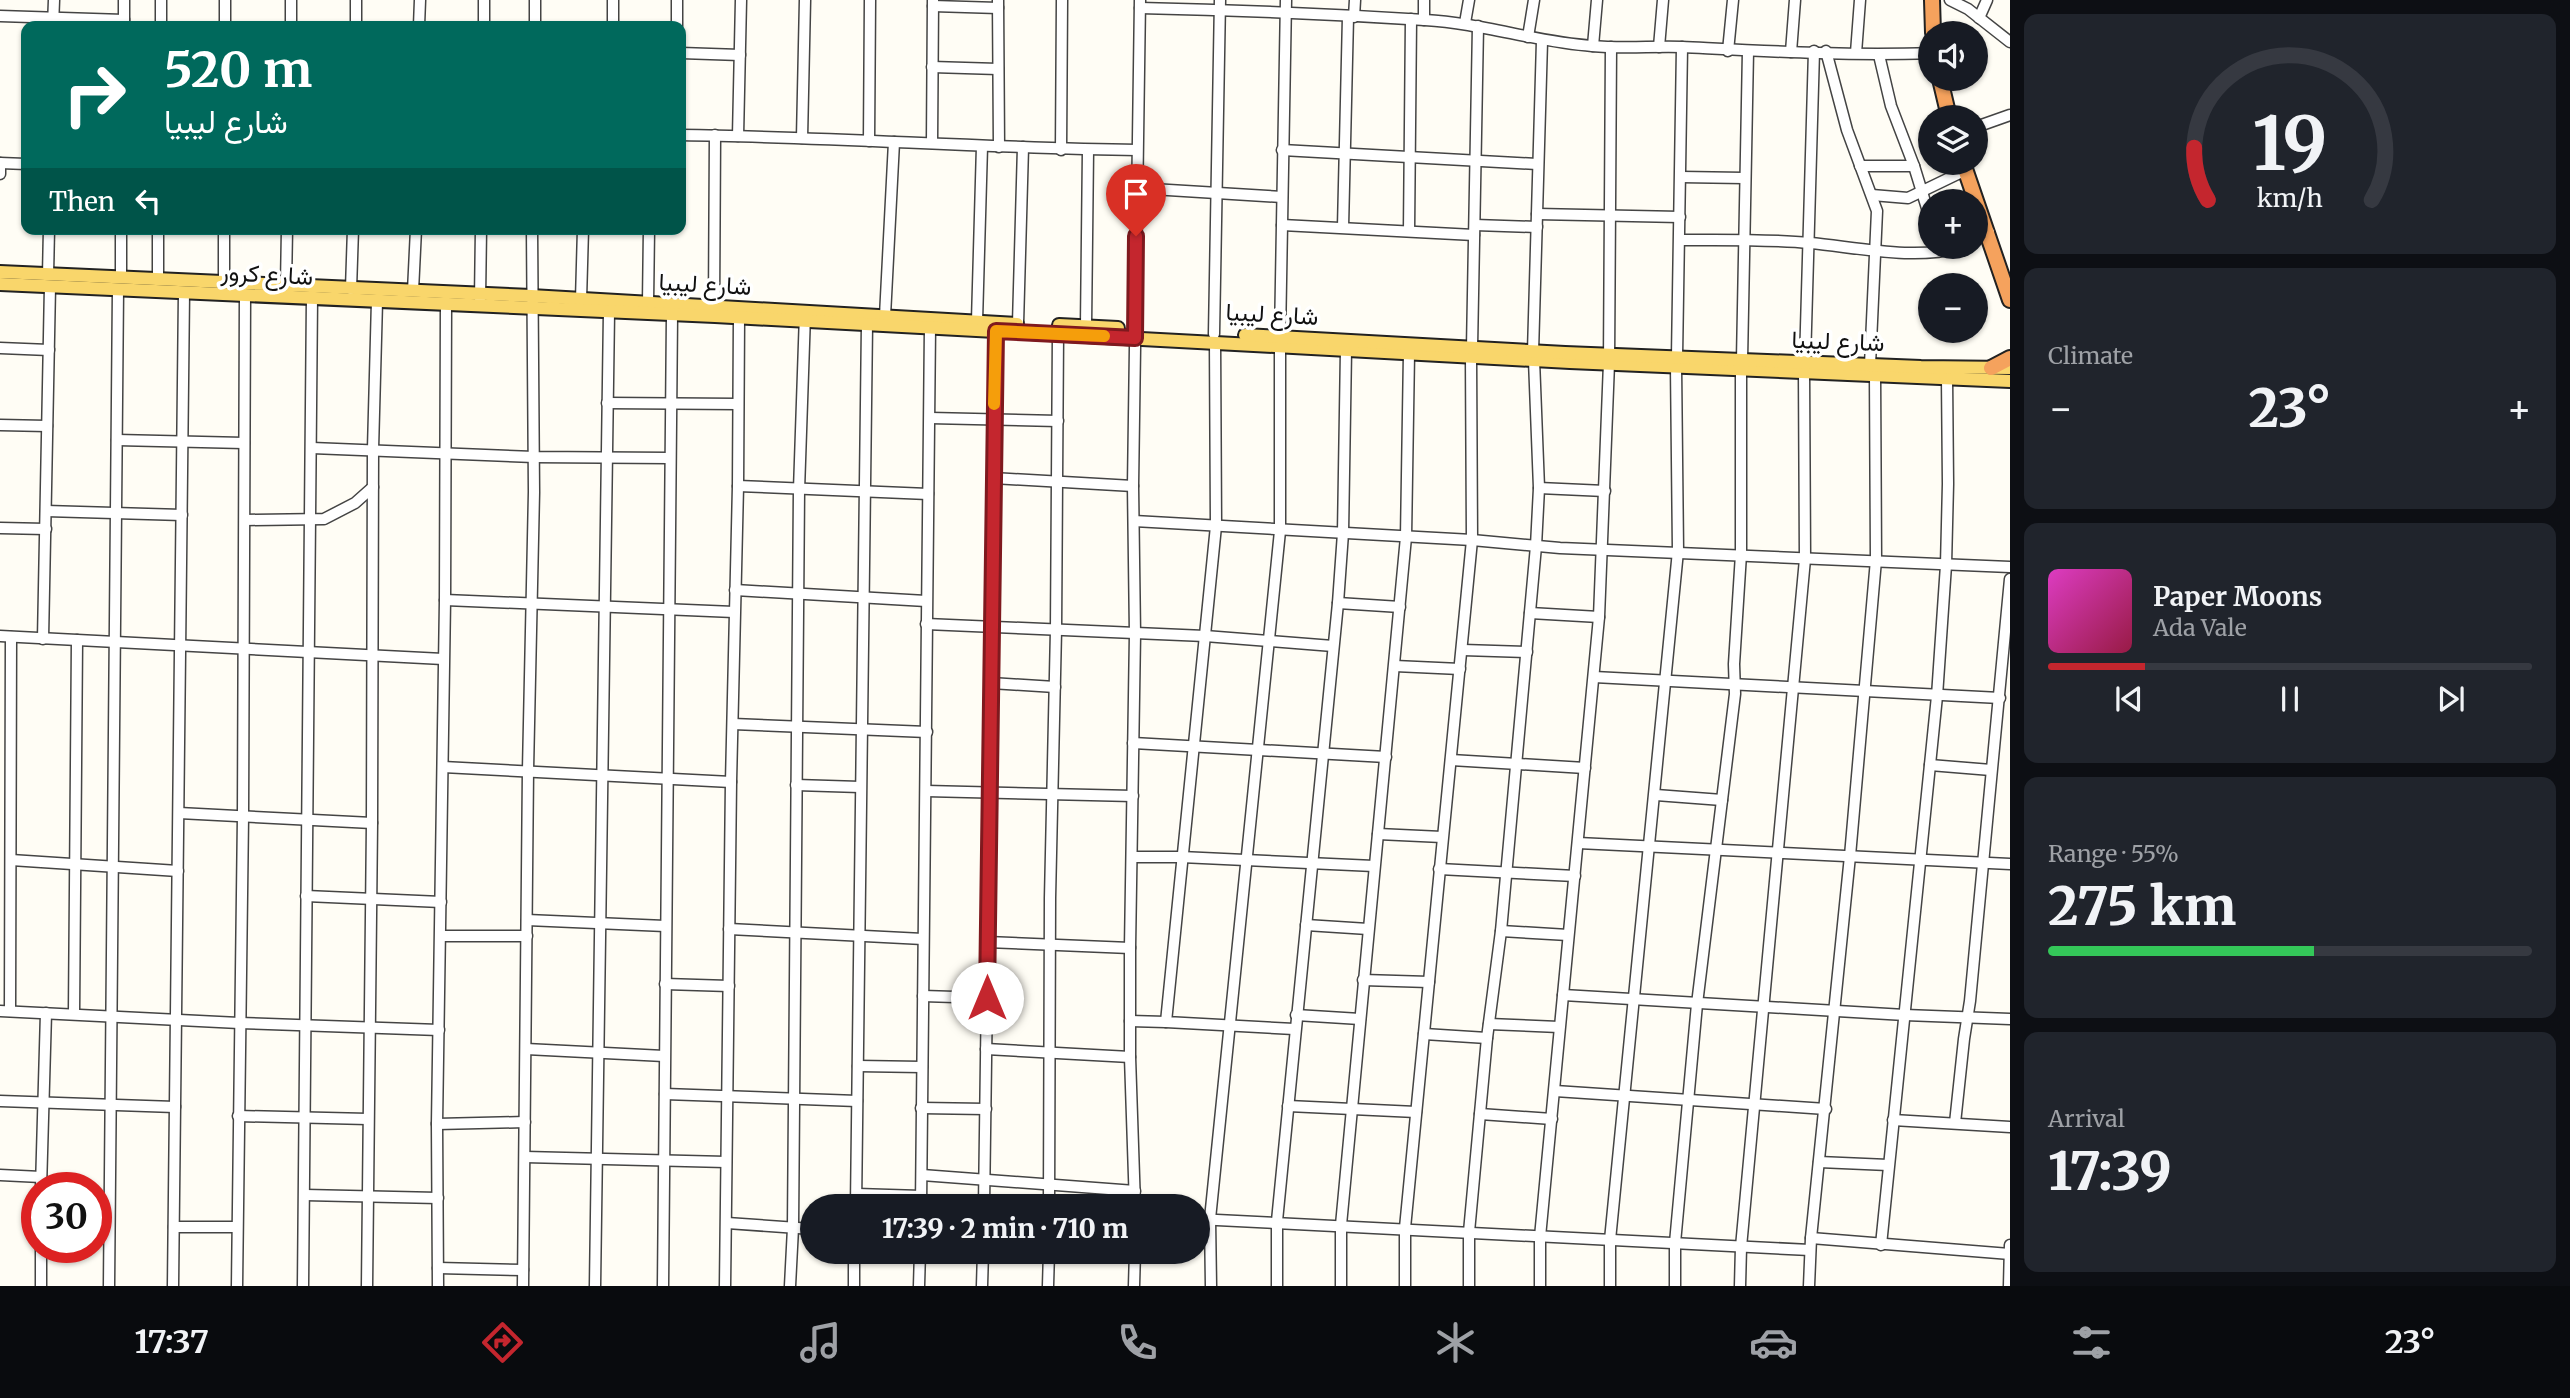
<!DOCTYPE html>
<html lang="en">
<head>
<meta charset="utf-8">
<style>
  :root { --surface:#171b24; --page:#20242c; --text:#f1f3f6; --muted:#9ea1a6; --line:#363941; --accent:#c4262e }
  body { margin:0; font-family:Merriweather,Vazirmatn,serif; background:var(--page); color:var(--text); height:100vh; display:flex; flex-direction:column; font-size:26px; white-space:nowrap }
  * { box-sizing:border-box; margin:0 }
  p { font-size:23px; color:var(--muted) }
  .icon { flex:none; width:38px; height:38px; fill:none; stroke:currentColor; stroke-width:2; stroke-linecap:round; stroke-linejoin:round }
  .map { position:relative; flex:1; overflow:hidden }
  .details { display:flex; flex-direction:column; gap:14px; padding:14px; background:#0d0f14; width:560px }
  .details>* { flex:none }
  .top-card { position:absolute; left:21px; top:21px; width:665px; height:214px; border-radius:14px; box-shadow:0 2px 5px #0004; background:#00695c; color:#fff; overflow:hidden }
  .tools { position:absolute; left:1918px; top:21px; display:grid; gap:14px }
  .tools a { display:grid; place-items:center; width:70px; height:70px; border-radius:50%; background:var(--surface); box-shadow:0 2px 5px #0004; font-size:35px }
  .speed { position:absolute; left:21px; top:1172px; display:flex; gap:14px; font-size:35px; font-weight:700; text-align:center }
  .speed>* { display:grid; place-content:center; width:91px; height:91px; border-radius:50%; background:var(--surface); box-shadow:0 2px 5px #0004; line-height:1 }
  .speed .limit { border:10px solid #d22; background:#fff; color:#111 }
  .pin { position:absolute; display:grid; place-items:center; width:60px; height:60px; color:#fff; margin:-72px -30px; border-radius:50% 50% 50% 0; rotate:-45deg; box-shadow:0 0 7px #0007 }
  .pin .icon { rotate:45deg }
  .me { position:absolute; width:77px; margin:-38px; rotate:0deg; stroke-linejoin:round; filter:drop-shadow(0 0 5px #0008) }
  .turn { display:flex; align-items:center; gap:24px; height:147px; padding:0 28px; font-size:32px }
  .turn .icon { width:91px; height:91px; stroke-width:2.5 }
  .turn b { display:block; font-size:49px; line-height:60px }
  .then { display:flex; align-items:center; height:66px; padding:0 28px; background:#0003; gap:14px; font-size:26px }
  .big { font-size:52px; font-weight:800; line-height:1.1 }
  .details .widget { flex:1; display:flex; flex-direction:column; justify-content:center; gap:10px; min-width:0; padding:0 24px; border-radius:14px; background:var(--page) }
  .details .dial { align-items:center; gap:0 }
  .dial svg { height:182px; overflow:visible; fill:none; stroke:var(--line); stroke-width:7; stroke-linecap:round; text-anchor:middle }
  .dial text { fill:var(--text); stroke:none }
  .song { display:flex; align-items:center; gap:21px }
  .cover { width:84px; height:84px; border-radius:10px; background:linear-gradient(135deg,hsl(310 70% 55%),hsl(340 70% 35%)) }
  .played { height:7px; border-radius:4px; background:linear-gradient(90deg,var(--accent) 20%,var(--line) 20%) }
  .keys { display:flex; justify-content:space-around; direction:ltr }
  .heat { display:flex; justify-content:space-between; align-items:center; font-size:38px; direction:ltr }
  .charge { height:10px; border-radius:5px; background:linear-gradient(90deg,#34c759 55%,var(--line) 0) }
  .trip { position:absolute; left:800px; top:1194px; width:410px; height:70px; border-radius:35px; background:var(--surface); box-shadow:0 2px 5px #0004; font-weight:800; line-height:70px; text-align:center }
  .tab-bar { display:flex; height:112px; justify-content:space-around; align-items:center; background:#090b0e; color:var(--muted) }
  .tab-bar .icon { width:49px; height:49px }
  .tab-bar .current { color:var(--accent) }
  .tab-bar b { font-size:32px; color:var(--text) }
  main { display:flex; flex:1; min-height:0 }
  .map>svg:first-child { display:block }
</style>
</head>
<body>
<main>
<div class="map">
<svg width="2010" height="1286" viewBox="0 0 2010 1286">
  <rect width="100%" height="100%" fill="#fffdf5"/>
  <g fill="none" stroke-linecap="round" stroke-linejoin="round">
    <!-- minor casing -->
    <g stroke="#444" stroke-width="13">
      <g id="minor">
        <polyline points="124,0 124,26"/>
        <polyline points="356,0 356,26"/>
        <polyline points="998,0 999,147"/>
        <polyline points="1950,0 1968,9 2010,42"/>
        <polyline points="933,6 998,8"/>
        <path d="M1140,8C1235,10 1330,14 1425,20C1482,23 1535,42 1592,46C1622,49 1652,46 1682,47C1764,51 1848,56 1930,53"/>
        <polyline points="0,16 124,20"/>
        <polyline points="1354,17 1355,0"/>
        <polyline points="1979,18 1987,0"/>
        <polyline points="1424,20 1424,0"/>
        <polyline points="1465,23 1469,0"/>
        <polyline points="53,26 54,0"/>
        <polyline points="161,26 161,0"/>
        <polyline points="225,26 225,0"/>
        <polyline points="291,26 291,0"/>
        <polyline points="419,26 420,0"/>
        <polyline points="484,26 484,0"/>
        <polyline points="535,26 535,0"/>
        <polyline points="613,26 613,0"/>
        <polyline points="677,26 677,0"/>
        <polyline points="1528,37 1534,0"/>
        <polyline points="1593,46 1597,0"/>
        <polyline points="1659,47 1663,0"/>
        <polyline points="1728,51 1733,0"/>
        <polyline points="1826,51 1847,130 1877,211 1870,365"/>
        <polyline points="1791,52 1795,0"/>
        <polyline points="681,53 740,55"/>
        <polyline points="1856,53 1860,0"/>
        <polyline points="1879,55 1891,106 1914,166 1930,218"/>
        <polyline points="932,67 998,69"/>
        <polyline points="1976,127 2010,115"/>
        <path d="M681,135C833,137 985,148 1137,150"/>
        <polyline points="738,136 741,0"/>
        <polyline points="802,138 805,0"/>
        <polyline points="869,141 870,0"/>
        <polyline points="932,143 933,0"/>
        <polyline points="1061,150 1062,0"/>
        <polyline points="1282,150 1537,164"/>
        <polyline points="0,163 26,164"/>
        <polyline points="1860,166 1914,166"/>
        <polyline points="0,174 0,163"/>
        <polyline points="1681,177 1744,178"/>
        <polyline points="1136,188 1282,197"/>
        <polyline points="1872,195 1908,198 1966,170"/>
        <polyline points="1537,214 1680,217"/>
        <polyline points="1282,225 1474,235"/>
        <polyline points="1475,225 1537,227"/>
        <polyline points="1343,227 1348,17"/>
        <polyline points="1409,231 1411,19"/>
        <polyline points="1976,239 1989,232"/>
        <path d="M1680,240C1723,240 1767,239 1810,243C1855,247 1917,261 1961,247"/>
        <polyline points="48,275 49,229"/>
        <polyline points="121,278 121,229"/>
        <polyline points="158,280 158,229"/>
        <polyline points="224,283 224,229"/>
        <polyline points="286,285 287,229"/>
        <polyline points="351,289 353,229"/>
        <polyline points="413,291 416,229"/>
        <polyline points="480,299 481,229"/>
        <polyline points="581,300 583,229"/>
        <polyline points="648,303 649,229"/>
        <polyline points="714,307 715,135"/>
        <polyline points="885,316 894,142"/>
        <polyline points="977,321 982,146"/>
        <polyline points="1018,324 1023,147"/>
        <polyline points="1086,326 1088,150"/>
        <polyline points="1214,334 1220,0"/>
        <polyline points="1280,337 1286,0"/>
        <polyline points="1215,341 1216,526 1166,1022 1294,1029"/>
        <polyline points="0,348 49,350"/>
        <polyline points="1472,348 1478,26"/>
        <polyline points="1533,352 1542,41"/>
        <polyline points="1677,357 1682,47"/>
        <polyline points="1742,360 1748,51"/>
        <polyline points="1805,362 1814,51"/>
        <polyline points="607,403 738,404"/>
        <polyline points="930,418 1058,421"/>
        <polyline points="0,425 47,426"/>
        <polyline points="117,440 244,443"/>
        <polyline points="312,448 534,457 669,458"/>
        <polyline points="993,478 1133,486"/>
        <polyline points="738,486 928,494"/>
        <polyline points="1539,488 1605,491"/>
        <polyline points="46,511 182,515"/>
        <polyline points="245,520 324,519 355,503 373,487"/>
        <polyline points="1134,521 1472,540 1560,548 2010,567"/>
        <polyline points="0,528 46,529"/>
        <polyline points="735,590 926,601"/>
        <polyline points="445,600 734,612"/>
        <polyline points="1338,603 1400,607"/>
        <polyline points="1530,613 1599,617"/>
        <polyline points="926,624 1205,636 1333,646"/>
        <polyline points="0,636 443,659"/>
        <polyline points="43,639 50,286"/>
        <polyline points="1463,650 1527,652"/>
        <polyline points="1395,666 1460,669"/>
        <polyline points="1594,677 2000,698"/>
        <polyline points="991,683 1055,687"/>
        <polyline points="733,724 927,732"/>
        <polyline points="1133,743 1386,757"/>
        <polyline points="1451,760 1585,768"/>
        <polyline points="1930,765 1991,770"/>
        <polyline points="443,767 731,782"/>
        <polyline points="796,785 860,787"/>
        <polyline points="926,791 1133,796"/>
        <polyline points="1656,795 1722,800"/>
        <polyline points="179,813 372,823"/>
        <polyline points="1378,834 1442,837"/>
        <polyline points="1578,843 2010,864"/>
        <polyline points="1132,857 1181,857 1374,866"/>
        <polyline points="11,860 178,871"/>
        <polyline points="1439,869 1575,876"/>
        <polyline points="306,896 441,902"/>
        <polyline points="527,920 665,926"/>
        <polyline points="1306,925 1368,929"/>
        <polyline points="729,929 923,939"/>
        <polyline points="1501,931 1568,935"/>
        <polyline points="441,936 527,936"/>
        <polyline points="987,942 1130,948"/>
        <polyline points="1363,980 1429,982"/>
        <polyline points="665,984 729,986"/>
        <polyline points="1563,995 1905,1015 2010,1019"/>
        <polyline points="923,996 987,998"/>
        <polyline points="0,1011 239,1023 439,1030"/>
        <polyline points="10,1011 11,637"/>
        <polyline points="74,1014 77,640"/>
        <polyline points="1296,1015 1360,1019"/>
        <polyline points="1130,1021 1166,1022"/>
        <polyline points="1489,1024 1559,1027"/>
        <polyline points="1424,1034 1487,1038"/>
        <polyline points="526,1049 664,1056"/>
        <polyline points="986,1049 1130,1057"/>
        <polyline points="858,1066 922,1067"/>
        <polyline points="1555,1091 1826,1109"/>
        <polyline points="665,1094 857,1101"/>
        <polyline points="0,1101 175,1107"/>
        <polyline points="1288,1106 1416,1112"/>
        <polyline points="921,1108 986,1109"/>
        <polyline points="1480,1114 1552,1119"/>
        <polyline points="238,1116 368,1119"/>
        <polyline points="1893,1120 2010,1127"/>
        <polyline points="1955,1123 1964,1039 1970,1001 2010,579"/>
        <polyline points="437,1124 525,1122"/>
        <polyline points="525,1157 726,1162"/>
        <polyline points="1819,1162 1888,1165"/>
        <polyline points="0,1175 41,1177"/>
        <polyline points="922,1175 1135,1191"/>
        <polyline points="41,1188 46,1013"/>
        <polyline points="857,1194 921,1196"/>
        <polyline points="305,1195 438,1198"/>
        <polyline points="856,1206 867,324"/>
        <polyline points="921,1206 930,327"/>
        <polyline points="984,1206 996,331"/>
        <polyline points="1049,1206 1050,898 1056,630 1058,333"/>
        <polyline points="1135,1206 1130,1057 1130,948 1135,634 1133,486 1140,0"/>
        <polyline points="1197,1219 1810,1250"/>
        <polyline points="727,1223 812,1229"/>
        <polyline points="174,1227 237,1227"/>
        <polyline points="1811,1238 2010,1254"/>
        <polyline points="1881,1245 1937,696 1946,565 1948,484 1947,378"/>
        <polyline points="41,1248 41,1286"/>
        <polyline points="438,1268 523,1270"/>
        <polyline points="109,1286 118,289"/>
        <polyline points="173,1286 184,292"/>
        <polyline points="237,1286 243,816 245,295"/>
        <polyline points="303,1286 312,297"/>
        <polyline points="367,1286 372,823 373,449 377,301"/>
        <polyline points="438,1286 437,1124 445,600 446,304"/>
        <polyline points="523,1286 528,770 534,492 532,229"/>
        <polyline points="595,1286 609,312"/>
        <polyline points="663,1286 672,315"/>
        <polyline points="725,1286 731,782 738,486 739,318"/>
        <polyline points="790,1286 793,1228 799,490 805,314"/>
        <polyline points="854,1286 854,1251"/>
        <polyline points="919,1286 920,1251"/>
        <polyline points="982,1286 983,1251"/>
        <polyline points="1048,1286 1049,1251"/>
        <polyline points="1134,1286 1135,1251"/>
        <polyline points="1211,1286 1210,1219 1280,531 1280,346"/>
        <polyline points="1277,1286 1277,1221 1338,603 1343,533 1346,350"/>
        <polyline points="1341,1286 1341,1225 1406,537 1409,353"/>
        <polyline points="1405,1286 1405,1228 1472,540 1471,357"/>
        <polyline points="1469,1286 1469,1232 1487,1038 1501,931 1536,546 1539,488 1534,360"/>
        <polyline points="1540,1286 1540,1237 1599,617 1609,363 1611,47"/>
        <polyline points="1610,1286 1610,1240 1678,551 1676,366"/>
        <polyline points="1675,1286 1675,1243 1697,1004 1735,694 1734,664 1741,554 1741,369"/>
        <polyline points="1740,1286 1741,1247 1805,559 1804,371"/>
        <polyline points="1809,1286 1811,1238 1850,856 1876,560 1875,374"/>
        <polyline points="2009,1286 2010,1245"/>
      </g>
    </g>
    <!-- major casing -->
    <g stroke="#222" stroke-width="16">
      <g id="major">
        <polyline points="0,272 531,296 1017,324"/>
        <polyline points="0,284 715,316 1570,362 2010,381"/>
        <polyline points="1059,325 1118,328"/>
        <polyline points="1245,335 1565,353 1921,367 2010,368"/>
      </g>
    </g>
    <!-- highway casing -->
    <g stroke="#222" stroke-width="18">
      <g id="highway">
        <polyline points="1932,0 1933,33"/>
        <polyline points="1940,79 1949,117"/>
        <polyline points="1963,163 2010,300"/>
        <polyline points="1991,368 2010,358"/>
      </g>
    </g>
    <!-- minor -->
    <use href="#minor" stroke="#fff" stroke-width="10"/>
    <!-- major -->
    <use href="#major" stroke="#f9d66b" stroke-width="12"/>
    <!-- highway -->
    <use href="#highway" stroke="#f5a25d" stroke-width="14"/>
  </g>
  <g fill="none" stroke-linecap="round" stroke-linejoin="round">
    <!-- route casing -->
    <g stroke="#7f191e" stroke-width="18">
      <polyline id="route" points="987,998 996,331 1135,338 1136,236"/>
    </g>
    <!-- route -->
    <use href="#route" stroke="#c4262e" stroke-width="12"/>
    <!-- slow -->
    <polyline stroke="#f59e0b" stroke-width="12" points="994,404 996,331 1104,336"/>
  </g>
  <g text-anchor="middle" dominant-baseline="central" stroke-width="7" stroke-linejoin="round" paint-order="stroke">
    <!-- street labels -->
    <g font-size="24" fill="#111" stroke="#fff">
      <text transform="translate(267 274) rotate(3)">شارع كرور</text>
      <text transform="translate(705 284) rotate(3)">شارع ليبيا</text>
      <text transform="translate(1272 314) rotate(3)">شارع ليبيا</text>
      <text transform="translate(1838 341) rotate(2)">شارع ليبيا</text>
    </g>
  </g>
</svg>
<div class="tools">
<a><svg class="icon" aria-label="sound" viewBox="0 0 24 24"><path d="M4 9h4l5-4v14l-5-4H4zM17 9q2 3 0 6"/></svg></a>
<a><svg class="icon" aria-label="layers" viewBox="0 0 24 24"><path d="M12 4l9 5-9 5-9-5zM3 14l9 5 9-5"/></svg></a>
<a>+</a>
<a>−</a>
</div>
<div class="speed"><div class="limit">30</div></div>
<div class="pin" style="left:1136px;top:236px;background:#d93025"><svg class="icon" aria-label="arrive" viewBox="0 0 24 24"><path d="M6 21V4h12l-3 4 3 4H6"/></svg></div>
<svg class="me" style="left:987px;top:998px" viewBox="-20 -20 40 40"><circle r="19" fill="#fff"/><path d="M0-13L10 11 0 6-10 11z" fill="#c4262e"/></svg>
<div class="trip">17:39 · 2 min · 710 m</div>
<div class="top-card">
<div class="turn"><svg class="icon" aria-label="right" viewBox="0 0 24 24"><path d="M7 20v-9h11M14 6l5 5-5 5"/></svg><div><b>520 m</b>شارع ليبيا</div></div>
<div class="then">Then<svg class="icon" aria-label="left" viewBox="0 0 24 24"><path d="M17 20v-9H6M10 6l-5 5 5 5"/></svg></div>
</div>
</div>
<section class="details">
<div class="widget dial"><svg viewBox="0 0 100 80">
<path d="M14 69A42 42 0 1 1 86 69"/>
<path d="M14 69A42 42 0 0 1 8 46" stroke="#c4262e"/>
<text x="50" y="56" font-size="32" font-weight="700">19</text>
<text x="50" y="72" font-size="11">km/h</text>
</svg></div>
<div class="widget"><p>Climate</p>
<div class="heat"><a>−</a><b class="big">23°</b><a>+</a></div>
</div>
<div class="widget">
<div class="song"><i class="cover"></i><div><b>Paper Moons</b><p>Ada Vale</p></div></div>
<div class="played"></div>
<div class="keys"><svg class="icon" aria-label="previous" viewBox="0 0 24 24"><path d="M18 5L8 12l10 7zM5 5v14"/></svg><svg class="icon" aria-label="pause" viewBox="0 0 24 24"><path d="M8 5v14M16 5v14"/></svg><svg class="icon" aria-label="next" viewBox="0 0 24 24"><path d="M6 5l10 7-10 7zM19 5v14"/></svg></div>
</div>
<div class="widget"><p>Range · 55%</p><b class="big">275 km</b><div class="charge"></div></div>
<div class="widget"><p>Arrival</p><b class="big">17:39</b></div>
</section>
</main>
<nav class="tab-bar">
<b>17:37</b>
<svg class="icon current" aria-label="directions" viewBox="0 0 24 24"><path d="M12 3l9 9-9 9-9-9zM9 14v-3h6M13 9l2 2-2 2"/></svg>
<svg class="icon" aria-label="music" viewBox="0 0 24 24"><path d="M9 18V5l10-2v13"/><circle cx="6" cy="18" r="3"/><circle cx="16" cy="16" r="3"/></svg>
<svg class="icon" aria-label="phone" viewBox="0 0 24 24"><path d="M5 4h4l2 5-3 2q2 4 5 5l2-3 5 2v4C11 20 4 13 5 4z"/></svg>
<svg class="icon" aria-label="climate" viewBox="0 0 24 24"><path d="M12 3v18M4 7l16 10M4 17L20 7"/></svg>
<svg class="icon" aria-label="car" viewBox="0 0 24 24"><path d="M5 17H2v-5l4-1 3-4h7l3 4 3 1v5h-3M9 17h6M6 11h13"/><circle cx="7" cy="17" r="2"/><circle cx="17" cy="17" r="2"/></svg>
<svg class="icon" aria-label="filters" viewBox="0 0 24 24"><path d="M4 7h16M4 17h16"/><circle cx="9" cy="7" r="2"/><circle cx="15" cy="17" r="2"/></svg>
<b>23°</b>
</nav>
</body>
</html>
